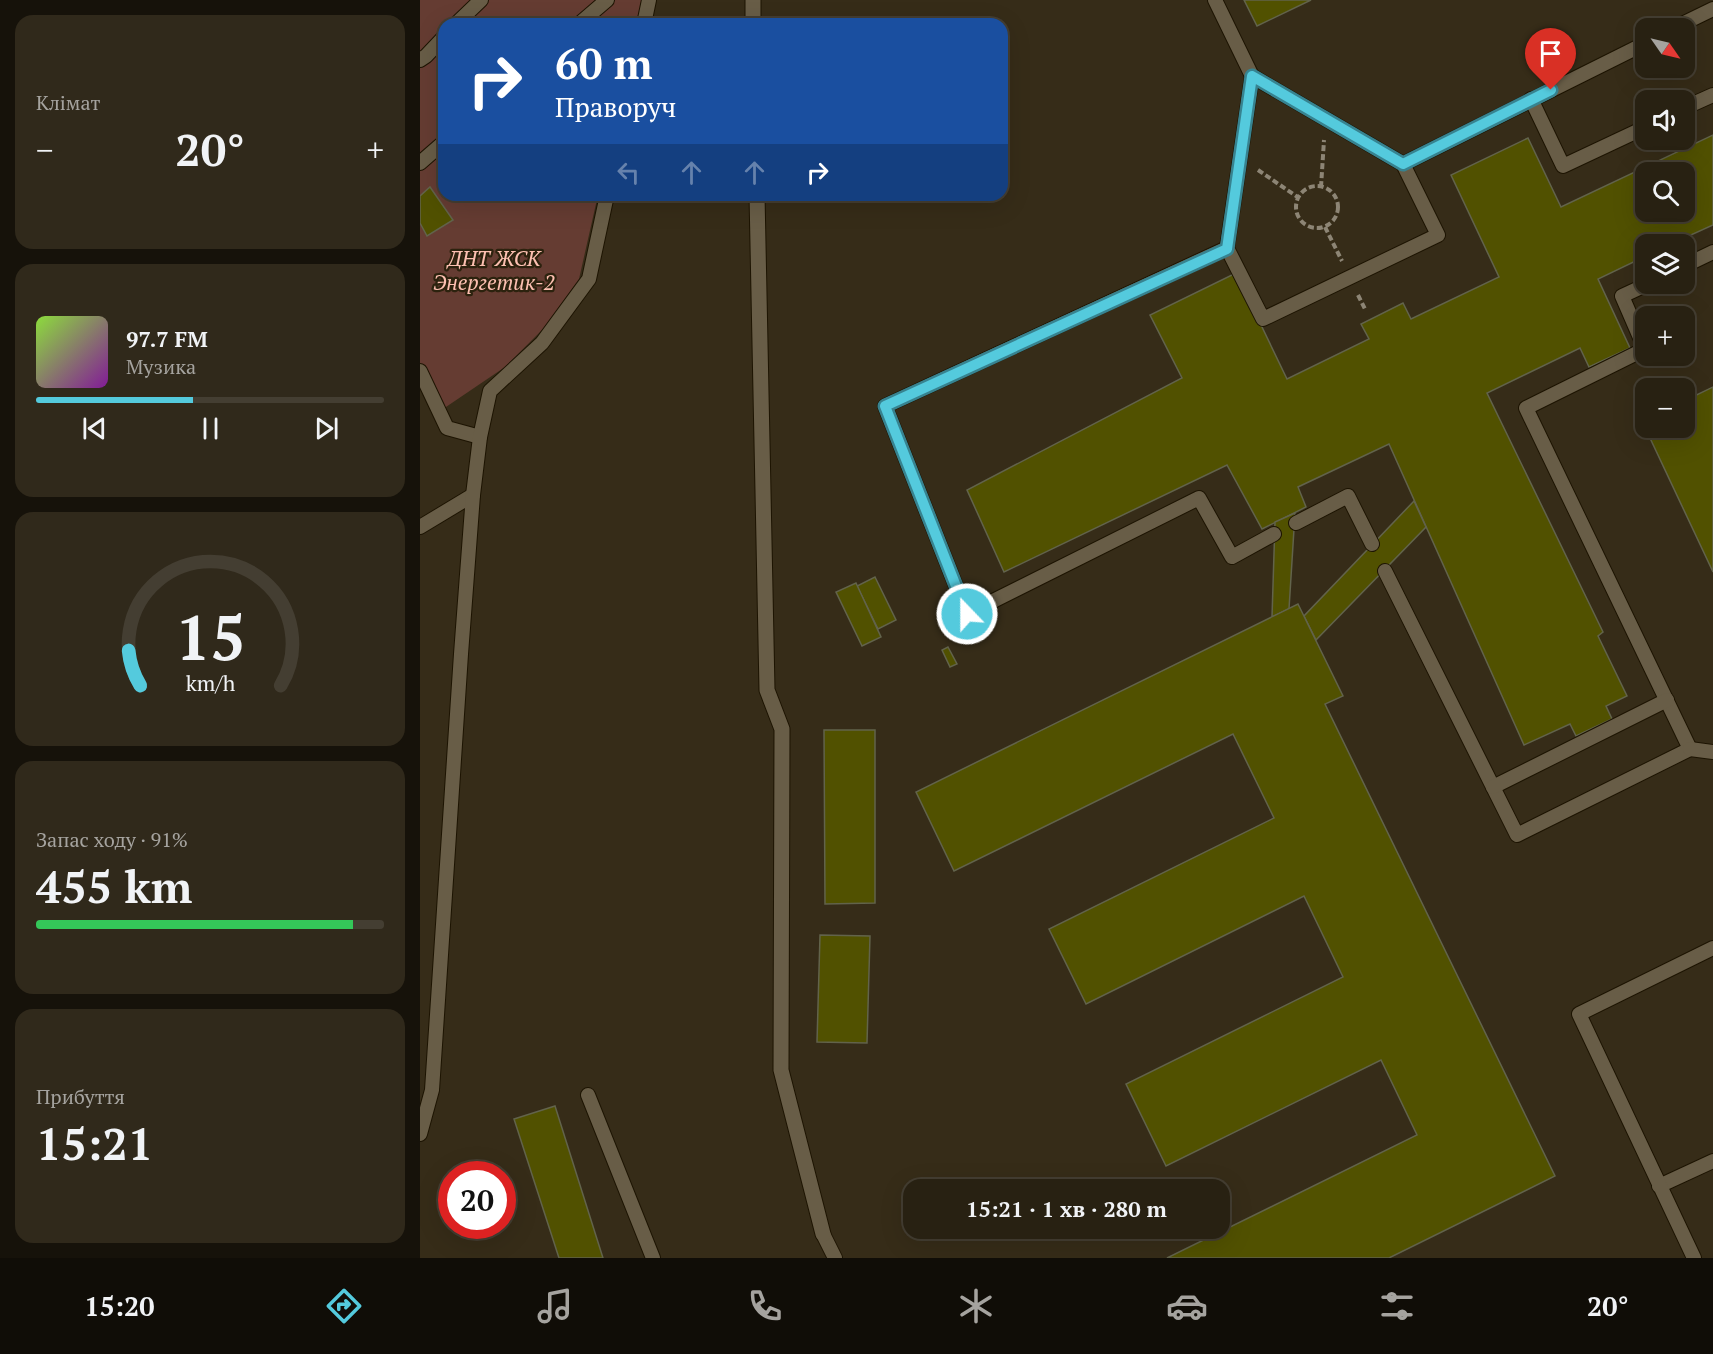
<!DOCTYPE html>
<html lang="uk">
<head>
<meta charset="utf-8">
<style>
  :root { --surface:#282112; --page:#30291b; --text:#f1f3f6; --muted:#a5a39f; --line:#443e32; --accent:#54cadd }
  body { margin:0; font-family:"PT Serif",serif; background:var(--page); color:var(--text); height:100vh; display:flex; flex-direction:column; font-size:22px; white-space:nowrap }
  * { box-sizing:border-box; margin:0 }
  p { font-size:20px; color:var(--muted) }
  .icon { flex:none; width:33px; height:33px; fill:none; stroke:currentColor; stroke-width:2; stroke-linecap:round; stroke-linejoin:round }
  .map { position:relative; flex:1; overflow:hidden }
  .sheet { display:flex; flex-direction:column; gap:15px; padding:15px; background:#16120a; width:420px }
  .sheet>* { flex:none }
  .guide { position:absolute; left:18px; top:18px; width:570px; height:183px; border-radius:18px; box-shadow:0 6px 24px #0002,0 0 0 2px var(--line); background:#1a4fa0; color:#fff; overflow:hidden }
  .needle { width:39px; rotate:124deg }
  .buttons { position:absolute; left:1215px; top:18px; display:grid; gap:12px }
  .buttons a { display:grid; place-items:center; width:60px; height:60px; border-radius:12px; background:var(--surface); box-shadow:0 6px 24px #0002,0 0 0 2px var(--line); font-size:30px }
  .speed { position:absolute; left:18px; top:1161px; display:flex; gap:12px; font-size:30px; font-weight:700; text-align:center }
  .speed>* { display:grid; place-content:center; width:78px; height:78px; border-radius:50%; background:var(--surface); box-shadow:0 6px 24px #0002,0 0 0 2px var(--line); line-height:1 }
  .speed .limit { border:9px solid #d22; background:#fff; color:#111 }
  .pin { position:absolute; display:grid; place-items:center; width:51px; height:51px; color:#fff; margin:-62px -26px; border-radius:50% 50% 50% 0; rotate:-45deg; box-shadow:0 0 6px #0007 }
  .pin .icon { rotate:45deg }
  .me { position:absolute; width:66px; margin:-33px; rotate:338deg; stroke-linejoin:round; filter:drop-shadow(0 0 4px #0008) }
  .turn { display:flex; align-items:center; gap:21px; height:126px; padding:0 18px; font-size:27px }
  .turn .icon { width:78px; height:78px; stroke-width:2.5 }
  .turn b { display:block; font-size:42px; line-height:51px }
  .lanes { display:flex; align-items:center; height:57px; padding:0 18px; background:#0003; justify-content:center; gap:30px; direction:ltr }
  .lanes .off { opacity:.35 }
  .big { font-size:45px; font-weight:600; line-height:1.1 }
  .sheet .widget { flex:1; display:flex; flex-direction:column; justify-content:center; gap:9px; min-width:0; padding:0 21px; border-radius:18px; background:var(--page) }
  .sheet .dial { align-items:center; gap:0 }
  .dial svg { height:156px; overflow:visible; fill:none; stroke:var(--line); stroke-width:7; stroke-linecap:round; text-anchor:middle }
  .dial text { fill:var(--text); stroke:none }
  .song { display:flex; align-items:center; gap:18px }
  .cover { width:72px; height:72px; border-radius:9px; background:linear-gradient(135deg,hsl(90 70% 55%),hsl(290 70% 35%)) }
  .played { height:6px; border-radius:3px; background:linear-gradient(90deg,var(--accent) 45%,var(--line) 45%) }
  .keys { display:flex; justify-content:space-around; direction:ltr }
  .heat { display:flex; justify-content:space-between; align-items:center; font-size:33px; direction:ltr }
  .charge { height:9px; border-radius:4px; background:linear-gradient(90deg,#34c759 91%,var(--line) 0) }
  .trip { position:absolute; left:483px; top:1179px; width:327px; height:60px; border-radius:18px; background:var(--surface); box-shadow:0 6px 24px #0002,0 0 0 2px var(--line); font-weight:600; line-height:60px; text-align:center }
  .tab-bar { display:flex; height:96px; justify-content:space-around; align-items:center; background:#100d07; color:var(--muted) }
  .tab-bar .icon { width:42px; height:42px }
  .tab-bar .selected { color:var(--accent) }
  .tab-bar b { font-size:27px; color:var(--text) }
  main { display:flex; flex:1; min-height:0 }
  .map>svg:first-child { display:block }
</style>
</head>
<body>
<main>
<section class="sheet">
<div class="widget"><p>Клімат</p>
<div class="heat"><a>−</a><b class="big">20°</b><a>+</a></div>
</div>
<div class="widget">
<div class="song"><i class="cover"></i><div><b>97.7 FM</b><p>Музика</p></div></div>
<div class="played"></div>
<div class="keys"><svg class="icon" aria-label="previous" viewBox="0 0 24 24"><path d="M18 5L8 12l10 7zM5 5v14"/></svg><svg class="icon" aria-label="pause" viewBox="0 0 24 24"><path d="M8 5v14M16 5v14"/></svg><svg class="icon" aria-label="next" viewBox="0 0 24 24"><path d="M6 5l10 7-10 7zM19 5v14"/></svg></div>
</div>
<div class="widget dial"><svg viewBox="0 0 100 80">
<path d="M14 69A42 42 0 1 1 86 69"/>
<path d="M14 69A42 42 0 0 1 8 51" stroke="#54cadd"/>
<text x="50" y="56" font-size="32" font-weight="700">15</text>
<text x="50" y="72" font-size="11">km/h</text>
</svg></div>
<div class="widget"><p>Запас ходу · 91%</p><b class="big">455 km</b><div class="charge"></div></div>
<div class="widget"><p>Прибуття</p><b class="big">15:21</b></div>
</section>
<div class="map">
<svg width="1293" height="1258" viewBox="0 0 1293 1258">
  <rect width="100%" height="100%" fill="#362c18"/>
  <!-- green -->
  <polygon fill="#653c32" points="0,0 222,0 216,24 24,24 24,195 178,195 159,279 123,329 85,367 23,409 0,369"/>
  <!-- building -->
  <g fill="#515100" stroke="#62634b" stroke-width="1.5" fill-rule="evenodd">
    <polygon points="824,0 891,0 837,26"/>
    <path d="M1293,135V225L1251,244H1226V256L1178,279L1210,348L1169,367L1160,348L1067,393L1183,632L1178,636L1207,696L1186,706L1192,719L1156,736L1150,724L1104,745L969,444L878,487L886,507L842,529L807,465L584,572L547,490L762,378L730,315L816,273L867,379L949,339L941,324L983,303L991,319L1079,277L1031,175L1108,138L1141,207ZM1226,172H1264V212H1226Z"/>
    <polygon points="10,187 33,220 7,236 0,223 0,196"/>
    <polygon points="1293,387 1293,572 1222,421 1226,419 1226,428 1264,428 1264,401"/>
    <polygon points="994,501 1006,527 896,640 884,616"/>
    <polygon points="875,513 869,609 852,617 855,522"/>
    <polygon points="455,577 476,620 458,629 437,586"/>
    <polygon points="436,583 461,637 442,646 416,592"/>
    <polygon points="878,604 923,696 905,704 1135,1176 969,1258 747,1258 997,1135 961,1060 746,1166 706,1084 923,977 884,896 666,1004 629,929 854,818 813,734 534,871 496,792"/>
    <polygon points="528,647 537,664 530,667 522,650"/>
    <polygon points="404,730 455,730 455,903 405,904"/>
    <polygon points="400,935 450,936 447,1043 397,1042"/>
    <polygon points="135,1106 183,1258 139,1258 94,1119"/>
  </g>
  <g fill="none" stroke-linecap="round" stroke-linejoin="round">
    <!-- lane casing -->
    <g stroke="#1d1402" stroke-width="16">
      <g id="lane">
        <polyline points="795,0 832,76"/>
        <polyline points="36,24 61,0"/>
        <polyline points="159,24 187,0"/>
        <polyline points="224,24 229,0"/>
        <polyline points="1254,28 1293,9"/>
        <polyline points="0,60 6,56 24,37"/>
        <polygon points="832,76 983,164 1018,235 843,319 807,248"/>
        <polyline points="1111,99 1143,166 1226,127"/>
        <polyline points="1264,108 1293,95"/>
        <polyline points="0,163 24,142"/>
        <polyline points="983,164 1226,43"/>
        <polyline points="807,248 465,406 547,614 779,498 812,557 854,534"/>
        <polyline points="1264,266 1293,252"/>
        <polyline points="0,371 27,428 60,437"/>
        <polyline points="876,523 928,496 952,544"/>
        <polyline points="0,527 53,495"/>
        <polyline points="965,571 1097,835 1270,749 1106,408 1225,349 1202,296 1228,284"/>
        <polyline points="1270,749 1293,752"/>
        <polyline points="1073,787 1247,700"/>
        <polyline points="168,1095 233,1258"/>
        <polyline points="0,1134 12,1090 41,654 53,495 60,437 70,391 122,343 169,279 187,195"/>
        <polyline points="1239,1186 1293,1161"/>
        <polyline points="403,1234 415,1258"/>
        <polyline points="1274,1258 1159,1014 1293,948"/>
      </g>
    </g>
    <!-- street casing -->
    <g stroke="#1d1402" stroke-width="17">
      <g id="street">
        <polyline points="333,0 333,24"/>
        <polyline points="337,195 347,690 362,729 361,1070 403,1234"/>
      </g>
    </g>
    <!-- path -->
    <g stroke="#8d8575" stroke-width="4" stroke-dasharray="6 3" stroke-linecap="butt">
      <polyline points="838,170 879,198"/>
      <circle cx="897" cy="207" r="21"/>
      <polyline points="901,187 904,140"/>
      <polyline points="905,227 922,261"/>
      <polyline points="938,295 946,311"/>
    </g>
    <!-- lane -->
    <use href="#lane" stroke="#685d47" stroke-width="14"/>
    <!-- street -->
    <use href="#street" stroke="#685d47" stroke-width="15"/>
  </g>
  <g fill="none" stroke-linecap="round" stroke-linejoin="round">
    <!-- route casing -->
    <g stroke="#378390" stroke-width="15">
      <polyline id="route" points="547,614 465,406 807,249 832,76 983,164 1131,90"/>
    </g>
    <!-- route -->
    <use href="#route" stroke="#54cadd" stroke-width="10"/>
  </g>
  <g text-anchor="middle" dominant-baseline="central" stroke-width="4.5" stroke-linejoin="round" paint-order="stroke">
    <!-- park labels -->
    <g font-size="21" font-style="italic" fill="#fdc0b1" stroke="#2c220e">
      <text x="74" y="258">ДНТ ЖСК<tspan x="74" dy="24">Энергетик-2</tspan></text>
    </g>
  </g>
</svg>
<div class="buttons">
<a><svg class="needle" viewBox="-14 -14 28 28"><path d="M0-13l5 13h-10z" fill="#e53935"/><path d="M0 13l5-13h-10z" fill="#a5a39f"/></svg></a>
<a><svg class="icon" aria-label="sound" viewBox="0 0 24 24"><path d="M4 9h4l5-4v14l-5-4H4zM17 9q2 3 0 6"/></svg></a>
<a><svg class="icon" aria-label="search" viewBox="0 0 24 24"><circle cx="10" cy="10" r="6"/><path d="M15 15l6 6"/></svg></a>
<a><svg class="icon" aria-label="layers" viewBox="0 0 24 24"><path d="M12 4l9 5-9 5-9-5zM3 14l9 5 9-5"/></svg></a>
<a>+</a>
<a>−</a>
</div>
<div class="speed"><div class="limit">20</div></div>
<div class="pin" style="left:1131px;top:90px;background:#d93025"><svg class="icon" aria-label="arrive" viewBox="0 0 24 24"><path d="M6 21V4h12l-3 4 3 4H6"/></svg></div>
<svg class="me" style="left:547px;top:614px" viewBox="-20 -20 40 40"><circle r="17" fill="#54cadd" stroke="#fff" stroke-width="3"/><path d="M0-11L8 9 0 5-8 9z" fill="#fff"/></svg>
<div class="trip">15:21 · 1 хв · 280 m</div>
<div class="guide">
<div class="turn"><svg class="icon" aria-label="right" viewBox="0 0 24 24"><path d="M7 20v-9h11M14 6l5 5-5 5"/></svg><div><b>60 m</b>Праворуч</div></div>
<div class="lanes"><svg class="icon off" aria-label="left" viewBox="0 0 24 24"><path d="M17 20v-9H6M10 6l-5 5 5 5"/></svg><svg class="icon off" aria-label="ahead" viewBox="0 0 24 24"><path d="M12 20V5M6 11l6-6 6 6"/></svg><svg class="icon off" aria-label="ahead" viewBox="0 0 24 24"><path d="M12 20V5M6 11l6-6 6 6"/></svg><svg class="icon" aria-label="right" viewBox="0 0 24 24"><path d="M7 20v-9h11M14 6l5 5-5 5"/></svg></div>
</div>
</div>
</main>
<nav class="tab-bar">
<b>15:20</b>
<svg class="icon selected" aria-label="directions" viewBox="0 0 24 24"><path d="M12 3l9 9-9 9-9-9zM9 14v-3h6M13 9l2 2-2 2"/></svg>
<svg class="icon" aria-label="music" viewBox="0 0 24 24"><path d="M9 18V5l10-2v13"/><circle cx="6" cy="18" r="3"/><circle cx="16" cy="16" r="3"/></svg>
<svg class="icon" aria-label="phone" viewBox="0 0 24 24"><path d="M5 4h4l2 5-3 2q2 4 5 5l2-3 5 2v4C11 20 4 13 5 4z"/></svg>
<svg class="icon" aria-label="climate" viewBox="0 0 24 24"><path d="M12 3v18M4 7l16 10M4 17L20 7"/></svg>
<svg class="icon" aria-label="car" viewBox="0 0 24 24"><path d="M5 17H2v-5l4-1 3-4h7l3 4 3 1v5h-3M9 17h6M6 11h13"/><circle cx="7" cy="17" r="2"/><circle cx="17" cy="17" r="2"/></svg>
<svg class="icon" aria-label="filters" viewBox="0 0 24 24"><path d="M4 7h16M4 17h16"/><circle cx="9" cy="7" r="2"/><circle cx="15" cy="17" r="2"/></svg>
<b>20°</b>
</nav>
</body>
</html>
